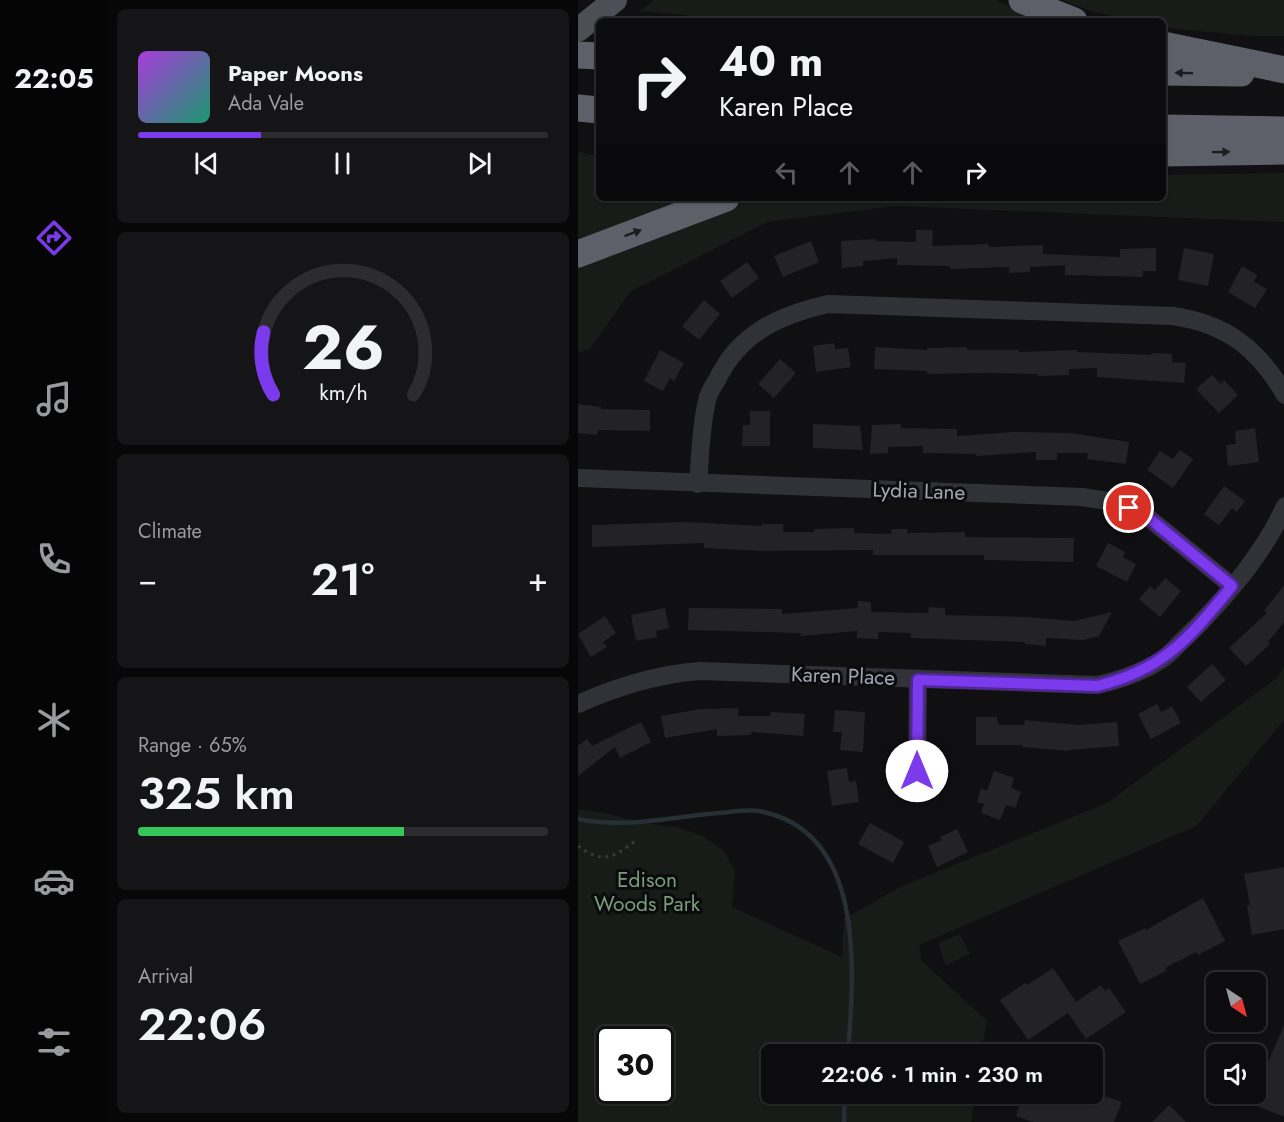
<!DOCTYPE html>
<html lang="en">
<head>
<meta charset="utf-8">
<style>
  :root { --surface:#0c0c0e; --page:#151517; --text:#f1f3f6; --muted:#9a9b9e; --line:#2c2c2e; --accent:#7c3aed }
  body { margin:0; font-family:Jost,sans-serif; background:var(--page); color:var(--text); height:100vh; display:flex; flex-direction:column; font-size:22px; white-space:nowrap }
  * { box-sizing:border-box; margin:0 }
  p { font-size:20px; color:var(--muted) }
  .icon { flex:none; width:33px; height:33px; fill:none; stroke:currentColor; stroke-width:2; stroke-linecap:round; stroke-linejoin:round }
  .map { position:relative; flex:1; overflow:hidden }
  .side { display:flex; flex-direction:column; gap:9px; padding:9px; background:#070708; width:470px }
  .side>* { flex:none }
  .hud { position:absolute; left:18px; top:18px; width:570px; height:183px; border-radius:9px; box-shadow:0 2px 4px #0004,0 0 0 2px var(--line); background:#0c0c0e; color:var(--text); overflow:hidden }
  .needle { width:39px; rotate:144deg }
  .fabs { position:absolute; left:628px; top:972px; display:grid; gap:12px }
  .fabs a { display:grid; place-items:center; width:60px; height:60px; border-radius:9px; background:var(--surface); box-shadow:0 2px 4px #0004,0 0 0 2px var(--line); font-size:30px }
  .speed { position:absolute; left:18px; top:1026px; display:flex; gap:12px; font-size:30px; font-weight:700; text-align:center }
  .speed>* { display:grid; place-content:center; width:78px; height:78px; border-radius:50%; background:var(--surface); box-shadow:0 2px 4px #0004,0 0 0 2px var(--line); line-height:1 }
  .speed .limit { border:3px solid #111; border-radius:9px; background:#fff; color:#111 }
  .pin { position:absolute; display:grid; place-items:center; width:51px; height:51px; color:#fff; margin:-26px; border:3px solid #fff; border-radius:50%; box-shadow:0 2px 6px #0007 }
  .me { position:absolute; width:66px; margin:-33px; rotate:0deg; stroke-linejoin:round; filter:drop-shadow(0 0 4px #0008) }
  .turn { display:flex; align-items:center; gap:21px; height:126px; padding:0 24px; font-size:27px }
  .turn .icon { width:78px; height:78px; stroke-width:2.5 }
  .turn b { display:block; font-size:42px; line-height:51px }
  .lanes { display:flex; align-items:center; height:57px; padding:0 24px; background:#0003; justify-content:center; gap:30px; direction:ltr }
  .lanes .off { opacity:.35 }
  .big { font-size:45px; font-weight:600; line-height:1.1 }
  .side .widget { flex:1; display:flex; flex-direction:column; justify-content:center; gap:9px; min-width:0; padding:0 21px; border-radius:9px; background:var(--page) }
  .side .dial { align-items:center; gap:0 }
  .dial svg { height:156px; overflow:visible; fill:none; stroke:var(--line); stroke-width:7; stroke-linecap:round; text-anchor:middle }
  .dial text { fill:var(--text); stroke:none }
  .song { display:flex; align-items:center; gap:18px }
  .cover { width:72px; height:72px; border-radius:9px; background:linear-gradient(135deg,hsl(280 70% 55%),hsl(160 70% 35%)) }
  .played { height:6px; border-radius:3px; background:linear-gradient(90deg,var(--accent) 30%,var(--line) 30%) }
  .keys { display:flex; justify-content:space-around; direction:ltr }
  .heat { display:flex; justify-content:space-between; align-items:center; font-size:33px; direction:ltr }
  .charge { height:9px; border-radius:4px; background:linear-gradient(90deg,#34c759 65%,var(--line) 0) }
  .trip { position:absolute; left:183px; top:1044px; width:342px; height:60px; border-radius:9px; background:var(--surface); box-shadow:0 2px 4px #0004,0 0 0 2px var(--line); font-weight:600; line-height:60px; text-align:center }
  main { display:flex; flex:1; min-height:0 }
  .dock { display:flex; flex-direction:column; width:108px; justify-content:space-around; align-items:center; background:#050506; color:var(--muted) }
  .dock .icon { width:42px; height:42px }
  .dock .on { color:var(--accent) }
  .dock b { font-size:27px; color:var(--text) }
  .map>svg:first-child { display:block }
</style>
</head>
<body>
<main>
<nav class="dock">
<b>22:05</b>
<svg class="icon on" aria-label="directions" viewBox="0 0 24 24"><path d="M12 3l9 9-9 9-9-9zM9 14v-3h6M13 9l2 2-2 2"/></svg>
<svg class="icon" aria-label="music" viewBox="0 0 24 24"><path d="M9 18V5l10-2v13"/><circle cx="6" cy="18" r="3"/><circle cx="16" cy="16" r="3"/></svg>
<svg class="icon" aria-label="phone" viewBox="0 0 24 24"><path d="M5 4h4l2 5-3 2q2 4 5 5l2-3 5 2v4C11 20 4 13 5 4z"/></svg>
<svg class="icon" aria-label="climate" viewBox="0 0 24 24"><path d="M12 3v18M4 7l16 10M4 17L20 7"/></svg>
<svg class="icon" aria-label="car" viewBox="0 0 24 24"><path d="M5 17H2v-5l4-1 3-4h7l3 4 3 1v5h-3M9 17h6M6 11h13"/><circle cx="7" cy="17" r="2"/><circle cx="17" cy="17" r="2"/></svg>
<svg class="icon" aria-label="filters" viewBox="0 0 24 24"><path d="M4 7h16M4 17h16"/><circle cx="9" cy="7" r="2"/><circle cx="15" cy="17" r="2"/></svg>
</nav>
<section class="side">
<div class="widget">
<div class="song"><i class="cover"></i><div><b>Paper Moons</b><p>Ada Vale</p></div></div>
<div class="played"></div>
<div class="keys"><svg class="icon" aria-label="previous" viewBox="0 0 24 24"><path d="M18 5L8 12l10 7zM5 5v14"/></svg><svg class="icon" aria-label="pause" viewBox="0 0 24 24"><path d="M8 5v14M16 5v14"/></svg><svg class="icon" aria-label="next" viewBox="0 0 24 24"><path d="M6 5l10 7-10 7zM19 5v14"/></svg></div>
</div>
<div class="widget dial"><svg viewBox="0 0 100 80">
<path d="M14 69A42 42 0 1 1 86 69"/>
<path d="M14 69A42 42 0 0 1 9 37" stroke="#7c3aed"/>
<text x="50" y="56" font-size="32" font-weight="700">26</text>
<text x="50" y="72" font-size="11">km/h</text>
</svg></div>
<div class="widget"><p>Climate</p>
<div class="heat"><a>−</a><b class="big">21°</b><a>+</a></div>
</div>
<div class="widget"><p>Range · 65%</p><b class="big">325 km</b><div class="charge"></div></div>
<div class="widget"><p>Arrival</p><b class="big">22:06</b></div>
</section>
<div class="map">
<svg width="707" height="1122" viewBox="0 0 707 1122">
  <rect width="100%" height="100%" fill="#101012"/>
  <!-- green -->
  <g fill="#171c18" fill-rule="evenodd">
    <polygon points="75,0 418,0 463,21 169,21 62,11"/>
    <path d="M485,0H706V36H674L587,28L585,27V21C551,21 517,14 485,0Z"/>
    <polygon points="0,152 21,156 21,198 117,198 0,246"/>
    <polygon points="706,173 706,222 318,206 189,222 52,292 11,350 0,352 0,267 163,203 185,198 585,198 585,175"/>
    <path d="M706,666V720L618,826L341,945L344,961L409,1021L403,1054H194V1094H398L393,1122H0V809L31,814L65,823L98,827L125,836L146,851L157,871L154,907L264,957L266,919L322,887L529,803L699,678ZM32,1040H82V1090H32Z"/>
    <polygon points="382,934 392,954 368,965 360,943"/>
  </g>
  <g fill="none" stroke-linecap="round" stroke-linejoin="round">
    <!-- stream -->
    <g stroke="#272f35" stroke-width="4.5">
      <path d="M0,819C46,829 94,817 140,813C153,812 169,809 181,811C289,831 276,972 270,1054"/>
      <polyline points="266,1122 267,1094"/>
    </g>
  </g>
  <!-- building -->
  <g fill="#232326">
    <polygon points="338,230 355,230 354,246 410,244 411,247 465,245 465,254 542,257 542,249 578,248 578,271 565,271 565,277 487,275 487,265 452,267 452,272 431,273 431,267 372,269 372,266 319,265 319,258 285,261 285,266 264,268 263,241 298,239 298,241 338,242"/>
    <polygon points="233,241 241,262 205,277 196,256"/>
    <polygon points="606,248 636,254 630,286 600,280"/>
    <polygon points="169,262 181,278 154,298 142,281"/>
    <polygon points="664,266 679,275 676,282 689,289 677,308 650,292"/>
    <polygon points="126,300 142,314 121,340 104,326"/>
    <polygon points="256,343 257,349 270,348 273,367 238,372 235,346"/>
    <polygon points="297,347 349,350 349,348 389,347 389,350 441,350 441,352 499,350 499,352 573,355 574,353 594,354 594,362 608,363 606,383 519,377 519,368 491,369 491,375 460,376 460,374 408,373 349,374 349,371 296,369"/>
    <polygon points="82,350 106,363 96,381 92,378 85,391 66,381"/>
    <polygon points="202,359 218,373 196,398 180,384"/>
    <polygon points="634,375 643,384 646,380 660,395 641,413 618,389"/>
    <polygon points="0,404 23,407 23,409 72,410 72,431 20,430 19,435 0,433"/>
    <polygon points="172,411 192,411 192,446 164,446 165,425 172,425"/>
    <polygon points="235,424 282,426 285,450 235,448"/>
    <polygon points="323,424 323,428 379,429 379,436 436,432 492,433 551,442 548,464 509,459 510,453 479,453 479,460 458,460 458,452 398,456 398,454 345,453 345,446 310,447 310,453 292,454 294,425"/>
    <polygon points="677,428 681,462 650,466 648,445 658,444 657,431"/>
    <polygon points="602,450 615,459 595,488 569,470 582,451 595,459"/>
    <polygon points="646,486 667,501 659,512 654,508 641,525 626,514"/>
    <polygon points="107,522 184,526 184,524 205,524 205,532 236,532 236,529 276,528 276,533 313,534 314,529 329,529 329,533 387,532 387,537 496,538 495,562 406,560 406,555 295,555 295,550 184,551 126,548 126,543 14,547 14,525"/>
    <polygon points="530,543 547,552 545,557 558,564 549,582 518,566"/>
    <polygon points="587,578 603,591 582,617 561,599 572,586 577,590"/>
    <polygon points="707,584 707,621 690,642 692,644 668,666 651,648 689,613 686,611"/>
    <polygon points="280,601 293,602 293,612 350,613 351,607 367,608 367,615 449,617 496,621 534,612 521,636 505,640 468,638 468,646 447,644 447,642 333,638 333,633 300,632 300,639 279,638 279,631 223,636 223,633 110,630 111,608 204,609 204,614 280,608"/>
    <polygon points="87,608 91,628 78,631 79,637 58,641 53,615"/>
    <polygon points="27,616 38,633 25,642 29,647 13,657 0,634"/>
    <polygon points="634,664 648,680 623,702 609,687"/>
    <polygon points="579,704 583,712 594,706 603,723 573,739 560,714"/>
    <polygon points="160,708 160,716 192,716 193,712 227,714 225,736 173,732 173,735 139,736 139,729 87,738 83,716 123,709"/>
    <polygon points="257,710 287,712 285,752 262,750 264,732 255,732"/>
    <polygon points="398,717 419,717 420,725 446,725 447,720 500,725 539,722 541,746 491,750 491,751 444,747 444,745 398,745"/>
    <polygon points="63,722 73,742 42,758 37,747 0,776 0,746 9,739 14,746"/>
    <polygon points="269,768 271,782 278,781 281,802 254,806 249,771"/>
    <polygon points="416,771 436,778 433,788 443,792 437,808 428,805 422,820 403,813 406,804 399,802 403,788 409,791"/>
    <polygon points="292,823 326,842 315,863 280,844"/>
    <polygon points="379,829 390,852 359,867 350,846 364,840 362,837"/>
    <polygon points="707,867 707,929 674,935 669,905 672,905 666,874"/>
    <polygon points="625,898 647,941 620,955 618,952 587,968 588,971 562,984 540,941 567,928 568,930"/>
    <polygon points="475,968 498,1002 523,985 527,991 531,988 548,1012 508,1039 490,1013 450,1040 422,1000 447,983 449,985"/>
    <polygon points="707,1023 707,1117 649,1094 678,1094 678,1082 681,1074 684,1076"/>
    <polygon points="446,1094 519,1094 544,1102 536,1122 455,1122 438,1116"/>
    <polygon points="591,1105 608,1122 574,1122"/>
  </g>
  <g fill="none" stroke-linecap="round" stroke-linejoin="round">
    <!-- path -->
    <path stroke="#37393e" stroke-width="3" stroke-dasharray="3 4.5" stroke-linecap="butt" d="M0,846C24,864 35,858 57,841"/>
    <!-- minor -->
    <g stroke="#313237" stroke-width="18">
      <polyline points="0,478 504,497 536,502 566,514 654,586"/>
      <path d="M120,484C122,459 123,424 129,401C130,393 135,386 139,380C161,333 202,315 250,304L594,316C647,323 680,348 707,395"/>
      <path d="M0,704C40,686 79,674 123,671L519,685C542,680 563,673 583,660C592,655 599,645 607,638C643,604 687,552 707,506"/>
      <polyline points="339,771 340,679"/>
    </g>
    <!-- major -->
    <polyline stroke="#4d4f56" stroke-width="24" points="0,30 37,0"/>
    <!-- highway -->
    <g stroke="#5d6068" stroke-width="27">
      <polyline points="444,0 496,21"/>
      <polyline points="585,45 707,70"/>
      <polyline points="0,55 21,56"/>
      <polyline points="585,72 663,73"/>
      <polyline points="0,108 21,110"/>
      <polyline points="585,128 707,130"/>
      <polyline points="585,153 707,151"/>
      <polyline points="0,254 148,198"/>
    </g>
  </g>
  <!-- one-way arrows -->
  <defs><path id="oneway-solid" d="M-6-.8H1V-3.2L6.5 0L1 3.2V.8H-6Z" transform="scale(1.5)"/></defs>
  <g fill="#1b1c1f">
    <use href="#oneway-solid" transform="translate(606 73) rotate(-179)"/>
    <use href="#oneway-solid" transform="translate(643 152) rotate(-1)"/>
    <use href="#oneway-solid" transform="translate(55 233) rotate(-21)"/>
  </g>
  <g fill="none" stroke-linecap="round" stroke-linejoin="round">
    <!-- route casing -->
    <g stroke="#51269a" stroke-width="15">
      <path id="route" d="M339,771L340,680L519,686C586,670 612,637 654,586L566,514L551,508"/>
    </g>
    <!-- route -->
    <use href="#route" stroke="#7c3aed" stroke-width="10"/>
  </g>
  <g text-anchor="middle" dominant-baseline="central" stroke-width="6" stroke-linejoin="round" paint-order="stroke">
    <!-- street labels -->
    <g font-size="21" fill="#a1a6b2" stroke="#0b0b0d">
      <text transform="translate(341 491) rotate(2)">Lydia Lane</text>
      <text transform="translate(265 676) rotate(2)">Karen Place</text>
    </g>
    <!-- park labels -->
    <g font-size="21" fill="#789e7b" stroke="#0b0b0d">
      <text x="69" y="880">Edison<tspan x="69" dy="24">Woods Park</tspan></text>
    </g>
  </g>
</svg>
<div class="fabs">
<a><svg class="needle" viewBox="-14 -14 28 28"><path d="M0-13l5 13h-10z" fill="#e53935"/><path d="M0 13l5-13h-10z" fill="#9a9b9e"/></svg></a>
<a><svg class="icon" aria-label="sound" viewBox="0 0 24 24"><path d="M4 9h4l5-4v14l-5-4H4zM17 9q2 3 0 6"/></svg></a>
</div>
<div class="speed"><div class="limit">30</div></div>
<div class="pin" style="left:551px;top:508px;background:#d93025"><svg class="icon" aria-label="arrive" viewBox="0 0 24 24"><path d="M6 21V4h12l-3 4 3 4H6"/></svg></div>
<svg class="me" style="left:339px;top:771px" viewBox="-20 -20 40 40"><circle r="19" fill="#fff"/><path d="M0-13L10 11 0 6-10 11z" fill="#7c3aed"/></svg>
<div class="trip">22:06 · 1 min · 230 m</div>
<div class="hud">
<div class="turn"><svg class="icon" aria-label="right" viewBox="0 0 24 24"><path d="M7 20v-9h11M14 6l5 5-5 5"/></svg><div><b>40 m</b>Karen Place</div></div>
<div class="lanes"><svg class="icon off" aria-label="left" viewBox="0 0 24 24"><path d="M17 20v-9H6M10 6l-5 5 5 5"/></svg><svg class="icon off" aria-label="ahead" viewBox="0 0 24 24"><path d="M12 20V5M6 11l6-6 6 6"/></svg><svg class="icon off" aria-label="ahead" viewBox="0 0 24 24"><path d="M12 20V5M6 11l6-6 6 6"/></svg><svg class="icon" aria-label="right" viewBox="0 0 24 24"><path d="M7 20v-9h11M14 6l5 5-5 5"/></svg></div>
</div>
</div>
</main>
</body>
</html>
